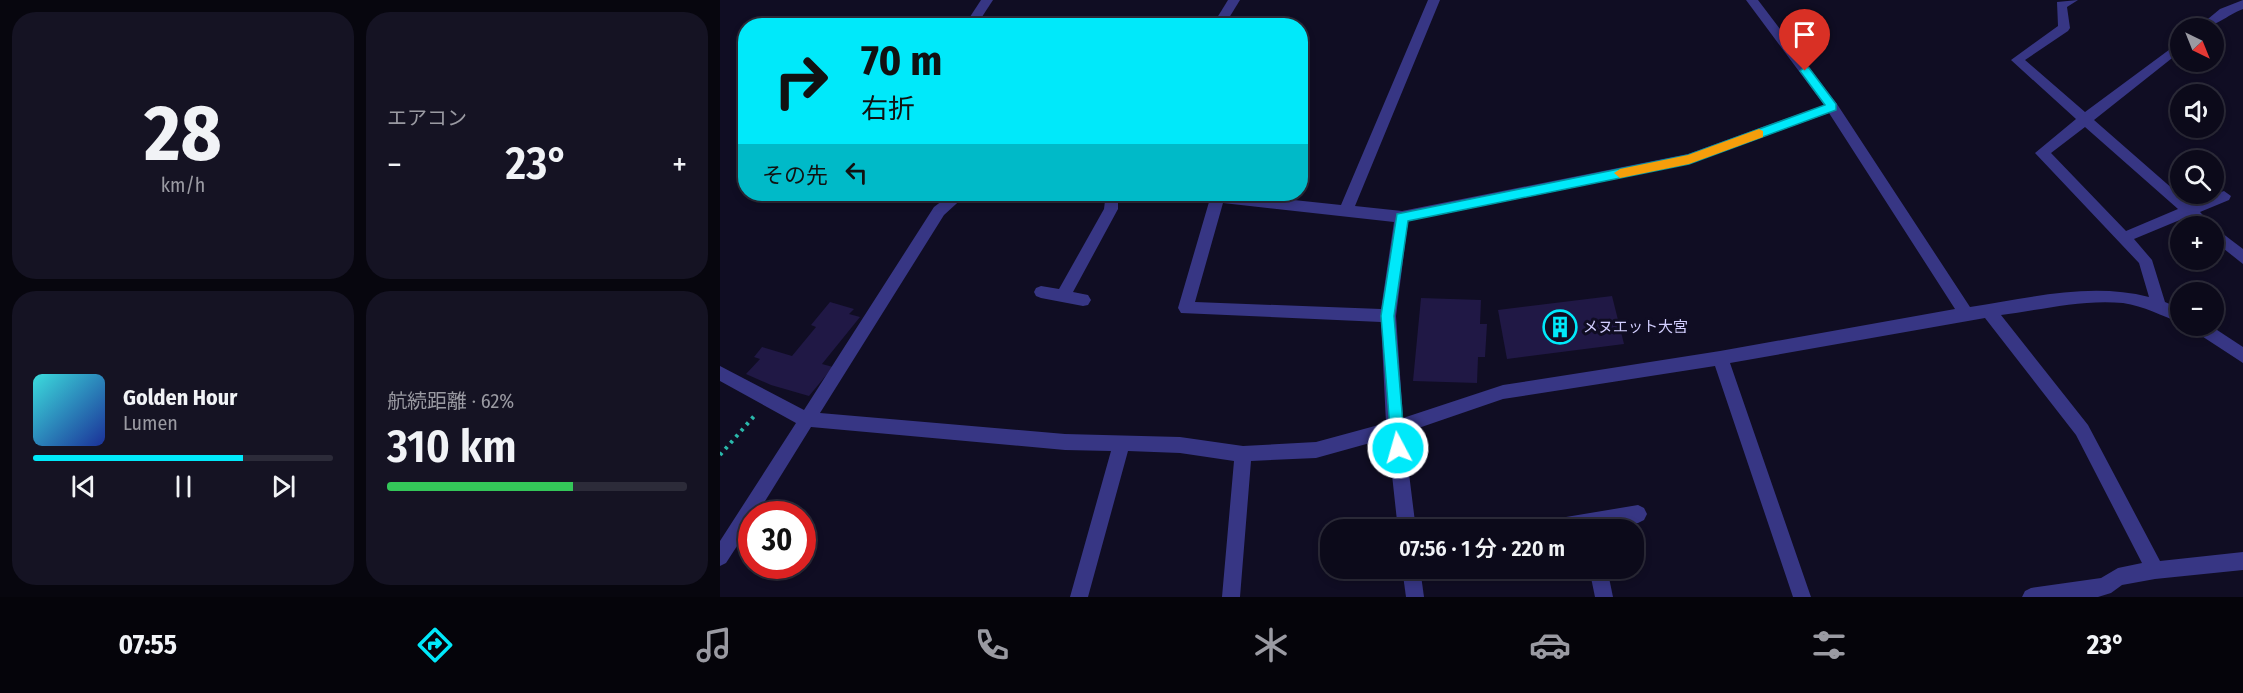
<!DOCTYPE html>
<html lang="ja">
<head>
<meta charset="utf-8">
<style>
  :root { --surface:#0c0a1a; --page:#151323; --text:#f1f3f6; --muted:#9a9aa2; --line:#2c2b39; --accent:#00e9fa }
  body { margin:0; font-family:"Fira Sans Condensed","Noto Sans JP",sans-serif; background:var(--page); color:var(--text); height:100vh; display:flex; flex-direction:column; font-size:22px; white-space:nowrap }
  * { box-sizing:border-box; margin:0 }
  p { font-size:20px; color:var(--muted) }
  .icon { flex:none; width:33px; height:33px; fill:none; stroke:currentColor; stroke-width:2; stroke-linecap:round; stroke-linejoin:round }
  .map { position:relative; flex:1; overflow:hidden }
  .sheet { display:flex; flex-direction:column; gap:12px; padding:12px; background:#07060e; width:720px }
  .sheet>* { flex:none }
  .hud { position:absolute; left:18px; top:18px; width:570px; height:183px; border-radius:24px; box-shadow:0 3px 9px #0003,0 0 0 2px var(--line); background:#00e9fa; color:#111; overflow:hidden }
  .needle { width:39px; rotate:137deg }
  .tools { position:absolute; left:1450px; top:18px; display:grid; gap:12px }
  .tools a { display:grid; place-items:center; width:54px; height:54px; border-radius:50%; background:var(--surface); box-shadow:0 3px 9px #0003,0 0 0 2px var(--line); font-size:30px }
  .speed { position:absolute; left:18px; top:501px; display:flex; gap:12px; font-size:30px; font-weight:700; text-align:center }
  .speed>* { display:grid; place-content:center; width:78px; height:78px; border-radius:50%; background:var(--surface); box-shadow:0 3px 9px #0003,0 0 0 2px var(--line); line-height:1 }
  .speed .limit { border:9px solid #d22; background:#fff; color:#111 }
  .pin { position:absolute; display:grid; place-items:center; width:51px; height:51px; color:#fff; margin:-62px -26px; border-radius:50% 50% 50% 0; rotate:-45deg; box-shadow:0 0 6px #0007 }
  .pin .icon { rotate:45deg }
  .me { position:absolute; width:66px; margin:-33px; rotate:354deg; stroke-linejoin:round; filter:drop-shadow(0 0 4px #0008) }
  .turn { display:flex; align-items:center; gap:21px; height:126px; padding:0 24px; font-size:27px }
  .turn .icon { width:78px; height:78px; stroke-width:2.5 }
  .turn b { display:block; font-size:42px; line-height:51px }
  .then { display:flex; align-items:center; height:57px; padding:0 24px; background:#0003; gap:12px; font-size:22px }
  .big { font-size:45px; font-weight:600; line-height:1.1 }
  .sheet .tile { flex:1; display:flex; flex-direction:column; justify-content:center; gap:9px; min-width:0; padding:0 21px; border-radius:24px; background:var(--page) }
  .sheet .dial { align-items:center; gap:0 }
  .dial b { font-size:78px; line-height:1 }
  .song { display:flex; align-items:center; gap:18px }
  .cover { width:72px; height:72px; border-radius:9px; background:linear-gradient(135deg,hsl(180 70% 55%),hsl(230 70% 35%)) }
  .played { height:6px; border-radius:3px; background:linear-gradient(90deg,var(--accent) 70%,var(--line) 70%) }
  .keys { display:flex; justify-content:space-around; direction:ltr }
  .heat { display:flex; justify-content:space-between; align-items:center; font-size:33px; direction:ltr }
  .charge { height:9px; border-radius:4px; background:linear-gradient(90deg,#34c759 62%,var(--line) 0) }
  .sheet .tiles { flex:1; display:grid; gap:12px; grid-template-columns:repeat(2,1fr) }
  .trip { position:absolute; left:600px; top:519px; width:324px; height:60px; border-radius:24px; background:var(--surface); box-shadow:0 3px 9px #0003,0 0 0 2px var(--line); font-weight:600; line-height:60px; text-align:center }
  .tab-bar { display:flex; height:96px; justify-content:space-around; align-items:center; background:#05040a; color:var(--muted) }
  .tab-bar .icon { width:42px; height:42px }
  .tab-bar .current { color:var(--accent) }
  .tab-bar b { font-size:27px; color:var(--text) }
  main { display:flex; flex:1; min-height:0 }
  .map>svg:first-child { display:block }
</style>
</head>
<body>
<main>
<section class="sheet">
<div class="tiles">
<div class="tile dial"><b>28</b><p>km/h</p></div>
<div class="tile"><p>エアコン</p>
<div class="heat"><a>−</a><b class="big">23°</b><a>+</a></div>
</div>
<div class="tile">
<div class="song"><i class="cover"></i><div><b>Golden Hour</b><p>Lumen</p></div></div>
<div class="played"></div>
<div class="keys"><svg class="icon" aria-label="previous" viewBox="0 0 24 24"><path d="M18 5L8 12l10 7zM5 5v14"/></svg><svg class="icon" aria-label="pause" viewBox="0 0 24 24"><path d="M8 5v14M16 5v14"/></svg><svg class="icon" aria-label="next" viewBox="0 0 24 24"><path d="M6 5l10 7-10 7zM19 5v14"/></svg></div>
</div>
<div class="tile"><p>航続距離 · 62%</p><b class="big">310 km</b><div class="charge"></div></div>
</div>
</section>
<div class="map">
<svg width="1523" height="597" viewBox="0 0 1523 597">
  <rect width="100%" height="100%" fill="#100d23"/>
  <!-- building -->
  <g fill="#201845">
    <polygon points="892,296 904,344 787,359 778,310"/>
    <polygon points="701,298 761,300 760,324 767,324 765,357 758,357 757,383 693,381"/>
    <polygon points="110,302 134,309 129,314 140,317 102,364 113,367 89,396 51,385 26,374 40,359 34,357 42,347 72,356 96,327 91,325"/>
  </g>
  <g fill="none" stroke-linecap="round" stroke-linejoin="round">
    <!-- path -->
    <polyline stroke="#2ab8ab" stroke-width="4" stroke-dasharray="3 5" stroke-linecap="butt" points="0,455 36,414"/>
    <!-- minor -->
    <g fill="#373684" fill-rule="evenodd">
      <polygon points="261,0 273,0 256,26 244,26"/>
      <polygon points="508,0 520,0 504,26 492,26"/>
      <path d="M708,0H720L635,206L682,211L968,154L1104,105L1026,0H1038L1117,104L1250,307C1309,298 1370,282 1429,297L1419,263L1315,153L1356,119L1291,60L1338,26L1337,2L1358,0L1347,7L1350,28L1348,31L1305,60L1365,112L1461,41V51L1374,120L1470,204L1504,191L1511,196L1509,200L1480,212L1493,226H1477L1467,217L1414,239L1432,260L1445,302L1461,309V323C1442,316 1424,306 1403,303C1363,299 1321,310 1281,315L1368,425L1440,561L1523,552V570L1435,579L1402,585L1391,593L1378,597H1302L1305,591L1311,588L1381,578L1398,568L1422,563L1356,435L1265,318L1010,363L1091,597H1073L995,366L783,399L684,433L696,530H678L668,438L596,458L531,461L520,597H502L514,461L460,453L408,451L368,597H350L391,451L345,450L91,427L37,514H32V523L6,563L0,566V541L76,423L0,381V366L84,410L214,207L231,194H247L224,215L100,413L345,434L460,437L523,446L596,442L666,423L661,322L461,313L458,308L489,202H398V209L353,292L368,295L371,300L368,305L363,306L321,298L316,296L314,292L316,288L321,286L339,289L384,209L385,201L371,198L369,194H516L621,205ZM1109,113L1235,309L1000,351L783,385L683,418L676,316L688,221L969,164ZM1365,127L1458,209L1406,231L1331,153ZM503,203L674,222L661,309L475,302Z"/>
      <path d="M1523,0V9C1507,15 1495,28 1477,28L1500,9Z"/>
      <polygon points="1494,227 1523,249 1523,264 1494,241"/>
      <polygon points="1471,326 1491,326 1523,347 1523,363 1474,331"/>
      <polygon points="918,505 924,508 927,514 924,520 918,523 877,530 813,530 816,524 822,521"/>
      <polygon points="682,568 700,568 704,597 686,597"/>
      <polygon points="869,568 887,568 893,597 875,597"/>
    </g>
  </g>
  <!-- route -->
  <polygon fill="#00e9fa" stroke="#0097a2" stroke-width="1.5" points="1085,67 1089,68 1116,104 1116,110 969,164 688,221 674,316 685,448 683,454 672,454 661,316 677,214 968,155 1105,105 1080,71"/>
  <!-- slow -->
  <polygon fill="#f59e0b" points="1039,129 1043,131 1043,137 969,164 900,178 894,173 900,169 968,155"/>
  <!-- icons -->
  <defs>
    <g id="building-ring" transform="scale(1.725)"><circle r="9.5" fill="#100d23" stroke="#00e9fa" stroke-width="1.5"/><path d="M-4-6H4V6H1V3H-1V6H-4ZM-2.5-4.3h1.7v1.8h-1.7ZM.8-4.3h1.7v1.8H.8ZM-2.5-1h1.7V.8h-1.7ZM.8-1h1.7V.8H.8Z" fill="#00e9fa"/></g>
  </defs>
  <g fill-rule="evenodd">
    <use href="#building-ring" x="840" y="327"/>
  </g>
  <g text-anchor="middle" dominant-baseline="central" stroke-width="6" stroke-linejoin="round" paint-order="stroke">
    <!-- poi labels -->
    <g font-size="15" fill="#d3cfff" stroke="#100d23" text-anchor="start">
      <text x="863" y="327">メヌエット大宮</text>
    </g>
  </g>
</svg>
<div class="tools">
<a><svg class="needle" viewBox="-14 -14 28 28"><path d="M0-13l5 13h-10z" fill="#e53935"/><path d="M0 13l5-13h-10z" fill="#9a9aa2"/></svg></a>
<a><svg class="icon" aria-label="sound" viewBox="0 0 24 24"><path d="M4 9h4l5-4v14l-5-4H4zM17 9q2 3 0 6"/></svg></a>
<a><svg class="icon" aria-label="search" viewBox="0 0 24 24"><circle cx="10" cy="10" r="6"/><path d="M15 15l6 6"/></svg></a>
<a>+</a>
<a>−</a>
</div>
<div class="speed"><div class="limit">30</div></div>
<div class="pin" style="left:1085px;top:71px;background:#d93025"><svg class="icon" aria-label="arrive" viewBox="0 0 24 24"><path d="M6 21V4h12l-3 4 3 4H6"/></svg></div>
<svg class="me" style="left:678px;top:448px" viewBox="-20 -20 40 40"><circle r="17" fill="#00e9fa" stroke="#fff" stroke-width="3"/><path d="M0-11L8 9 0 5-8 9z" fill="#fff"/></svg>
<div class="trip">07:56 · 1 分 · 220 m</div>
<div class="hud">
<div class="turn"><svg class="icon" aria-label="right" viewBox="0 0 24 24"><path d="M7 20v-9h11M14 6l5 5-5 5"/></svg><div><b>70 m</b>右折</div></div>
<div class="then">その先<svg class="icon" aria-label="left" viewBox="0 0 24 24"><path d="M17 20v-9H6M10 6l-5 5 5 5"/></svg></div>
</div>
</div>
</main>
<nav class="tab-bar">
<b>07:55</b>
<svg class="icon current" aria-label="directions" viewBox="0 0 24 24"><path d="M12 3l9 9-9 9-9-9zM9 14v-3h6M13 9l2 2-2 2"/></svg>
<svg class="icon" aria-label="music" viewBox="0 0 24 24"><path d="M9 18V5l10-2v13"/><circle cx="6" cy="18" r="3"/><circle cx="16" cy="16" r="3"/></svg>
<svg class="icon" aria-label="phone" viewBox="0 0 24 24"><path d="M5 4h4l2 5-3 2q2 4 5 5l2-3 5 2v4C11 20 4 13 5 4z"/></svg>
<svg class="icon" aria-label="climate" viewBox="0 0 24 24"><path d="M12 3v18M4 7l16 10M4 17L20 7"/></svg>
<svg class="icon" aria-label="car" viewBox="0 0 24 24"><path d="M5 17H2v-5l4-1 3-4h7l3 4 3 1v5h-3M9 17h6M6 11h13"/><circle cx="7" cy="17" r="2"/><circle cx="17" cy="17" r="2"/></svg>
<svg class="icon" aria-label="filters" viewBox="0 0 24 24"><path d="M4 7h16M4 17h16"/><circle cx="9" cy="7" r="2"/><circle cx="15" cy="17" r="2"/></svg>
<b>23°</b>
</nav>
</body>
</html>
